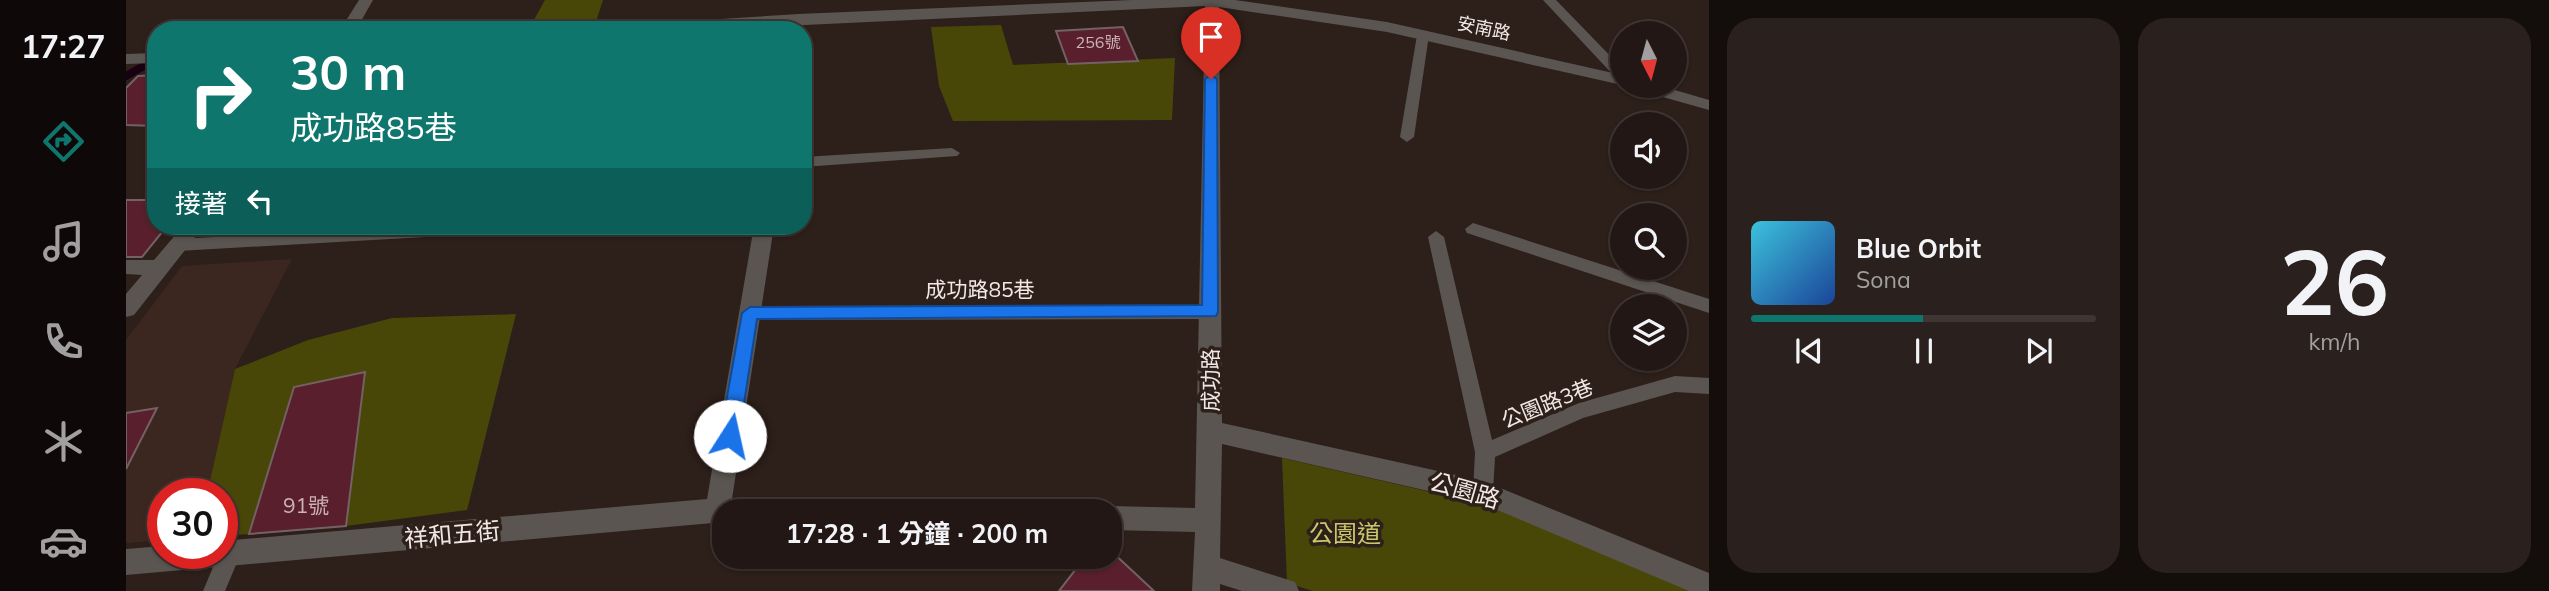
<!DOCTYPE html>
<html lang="zh-TW">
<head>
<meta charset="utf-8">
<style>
  :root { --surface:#221714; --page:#2a201d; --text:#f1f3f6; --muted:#a29fa0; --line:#3f3634; --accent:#0f766e }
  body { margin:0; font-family:Mulish,"Noto Sans TC",sans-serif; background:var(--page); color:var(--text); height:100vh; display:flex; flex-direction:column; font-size:26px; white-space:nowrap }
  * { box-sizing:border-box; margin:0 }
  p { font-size:23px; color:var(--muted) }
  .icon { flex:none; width:38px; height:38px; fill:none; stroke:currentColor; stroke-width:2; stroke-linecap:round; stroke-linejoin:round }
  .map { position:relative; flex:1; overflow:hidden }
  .drawer { display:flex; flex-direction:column; gap:18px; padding:18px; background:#130d0b; width:840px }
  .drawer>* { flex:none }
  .top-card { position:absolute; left:21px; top:21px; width:665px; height:214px; border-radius:28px; box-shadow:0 2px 5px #0004,0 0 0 2px var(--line); background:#0f766e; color:#fff; overflow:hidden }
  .needle { width:46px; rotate:174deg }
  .fabs { position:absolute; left:1484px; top:21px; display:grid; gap:14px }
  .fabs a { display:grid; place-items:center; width:77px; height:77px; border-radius:50%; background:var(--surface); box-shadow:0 2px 5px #0004,0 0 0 2px var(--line); font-size:35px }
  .speed { position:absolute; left:21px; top:478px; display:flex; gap:14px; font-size:35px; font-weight:700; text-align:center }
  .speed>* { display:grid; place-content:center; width:91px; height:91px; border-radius:50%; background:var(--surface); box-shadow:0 2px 5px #0004,0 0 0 2px var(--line); line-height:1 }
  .speed .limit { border:10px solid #d22; background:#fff; color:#111 }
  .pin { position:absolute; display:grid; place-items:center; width:60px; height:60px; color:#fff; margin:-72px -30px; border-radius:50% 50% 50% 0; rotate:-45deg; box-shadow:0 0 7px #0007 }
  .pin .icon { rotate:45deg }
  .me { position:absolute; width:77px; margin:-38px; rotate:10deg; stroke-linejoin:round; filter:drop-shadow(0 0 5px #0008) }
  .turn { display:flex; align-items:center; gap:24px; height:147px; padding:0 28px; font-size:32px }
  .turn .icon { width:91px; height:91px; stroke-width:2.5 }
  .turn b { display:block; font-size:49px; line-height:60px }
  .then { display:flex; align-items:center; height:66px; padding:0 28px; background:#0003; gap:14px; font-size:26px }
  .drawer .widget { flex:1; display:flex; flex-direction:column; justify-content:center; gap:10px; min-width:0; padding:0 24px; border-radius:28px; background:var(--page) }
  .drawer .dial { align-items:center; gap:0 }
  .dial b { font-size:91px; line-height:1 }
  .song { display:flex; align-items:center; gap:21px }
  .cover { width:84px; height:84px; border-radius:10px; background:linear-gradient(135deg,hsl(190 70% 55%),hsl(220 70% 35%)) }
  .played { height:7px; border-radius:4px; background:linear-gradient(90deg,var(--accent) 50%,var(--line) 50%) }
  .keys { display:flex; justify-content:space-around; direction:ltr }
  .drawer .tiles { flex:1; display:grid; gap:18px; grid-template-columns:repeat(2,1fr) }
  .trip { position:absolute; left:586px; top:499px; width:410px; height:70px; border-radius:28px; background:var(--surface); box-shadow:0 2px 5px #0004,0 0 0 2px var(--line); font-weight:700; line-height:70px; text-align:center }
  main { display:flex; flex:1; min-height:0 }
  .tabs { display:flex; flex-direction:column; width:126px; justify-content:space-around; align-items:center; background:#0e0908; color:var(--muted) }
  .tabs .icon { width:49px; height:49px }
  .tabs .on { color:var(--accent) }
  .tabs b { font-size:32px; color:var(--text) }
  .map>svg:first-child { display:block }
</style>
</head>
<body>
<main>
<nav class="tabs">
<b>17:27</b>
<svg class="icon on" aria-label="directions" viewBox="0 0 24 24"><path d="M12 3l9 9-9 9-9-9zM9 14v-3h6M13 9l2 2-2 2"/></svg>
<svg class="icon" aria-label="music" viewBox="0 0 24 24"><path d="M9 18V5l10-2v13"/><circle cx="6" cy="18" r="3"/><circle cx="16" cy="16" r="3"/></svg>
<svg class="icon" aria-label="phone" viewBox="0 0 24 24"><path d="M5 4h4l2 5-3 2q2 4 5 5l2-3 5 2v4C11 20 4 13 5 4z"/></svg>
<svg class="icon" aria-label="climate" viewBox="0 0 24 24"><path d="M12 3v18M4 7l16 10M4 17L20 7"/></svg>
<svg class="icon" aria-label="car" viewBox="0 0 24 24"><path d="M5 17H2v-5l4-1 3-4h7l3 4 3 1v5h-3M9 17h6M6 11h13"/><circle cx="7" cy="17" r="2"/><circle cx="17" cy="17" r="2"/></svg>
</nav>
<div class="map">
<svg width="1583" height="591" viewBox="0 0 1583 591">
  <rect width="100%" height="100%" fill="#2d1f1a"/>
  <!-- built -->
  <polygon fill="#3b271f" points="166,259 109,369 81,493 37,494 37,540 0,543 0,340 56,266"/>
  <!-- green -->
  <g fill="#484708">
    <polygon points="419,0 477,0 469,25 404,27"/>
    <polygon points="875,25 887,65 1049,58 1046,120 827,121 813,86 805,27"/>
    <polygon points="390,314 341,510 220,526 236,373 168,387 123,534 96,536 96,494 81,494 109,369 182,340 266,318"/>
    <polygon points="1156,458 1361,505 1574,591 1187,591 1161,583"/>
  </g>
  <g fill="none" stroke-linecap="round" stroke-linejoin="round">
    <!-- stream -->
    <polyline stroke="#180012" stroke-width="8" points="0,76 23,63"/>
  </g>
  <!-- building -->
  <g fill="#591f2c" stroke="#736163" stroke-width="2">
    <polygon points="997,27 1012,61 942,64 930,31"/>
    <polygon points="30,75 30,126 0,125 0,88 12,76"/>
    <polygon points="0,200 30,200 30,226 41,226 16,257 0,257"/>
    <polygon points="239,372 220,526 123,534 168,387"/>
    <polygon points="31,408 0,469 0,413"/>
    <polygon points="984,550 1028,591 933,591 960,556 984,556"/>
  </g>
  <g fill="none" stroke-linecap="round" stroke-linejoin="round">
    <!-- service -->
    <g fill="#5a5550" fill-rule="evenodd">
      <polygon points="1417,0 1430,0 1496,68 1496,80 1491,79"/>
      <polygon points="1297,31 1303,35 1288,137 1281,142 1274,137 1291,35"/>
      <polygon points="826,148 834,153 831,156 677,167 677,157"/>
      <polygon points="1347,223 1583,299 1583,313 1341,233 1339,229"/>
      <polygon points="290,226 396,226 388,232 52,251 44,245 52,239"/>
      <polygon points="1310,231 1318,237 1366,440 1453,403 1549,376 1583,378 1583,394 1549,392 1457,418 1369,457 1367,492 1364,499 1357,501 1350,499 1347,492 1349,452 1302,237"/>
      <polygon points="1084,305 1090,307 1093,312 1090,317 1084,319 624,320 618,318 615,313 618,308 624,306"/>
      <polygon points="104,543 112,546 115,553 99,591 77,591 93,553 96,553 96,546"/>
    </g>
    <!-- minor -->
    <g fill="#5a5550" fill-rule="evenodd">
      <polygon points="233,0 247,0 230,30 214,30"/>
      <polygon points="1006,0 1109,0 1261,22 1496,75 1496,85 1261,32 1093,7 1096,423 1357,481 1583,573 1583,591 1563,591 1355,503 1096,444 1094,558 1169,582 1173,591 1116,591 1094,584 1094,591 1066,591 1069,532 984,530 984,511 974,511 984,506 1069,508 1079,6 575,30 491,30 499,25 672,14"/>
      <polygon points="30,53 30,63 0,64 0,54"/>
      <polygon points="1510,86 1535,86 1583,100 1583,110 1512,90"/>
      <polygon points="57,226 78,226 8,315 0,317 0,294 16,275 0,274 0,260 28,260"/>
      <polygon points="628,226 648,226 606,499 653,499 662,503 666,511 598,511 598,522 0,575 0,549 37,546 37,553 96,553 96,541 581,499"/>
    </g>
  </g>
  <!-- route -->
  <polygon fill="#1a73e8" stroke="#114b97" stroke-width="2" points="1085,75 1091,79 1092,312 1090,316 631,319 613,436 610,441 604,444 597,441 594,436 616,313 624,307 1076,305 1079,79"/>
  <g text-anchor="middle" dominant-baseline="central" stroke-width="7" stroke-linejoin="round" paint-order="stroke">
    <!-- far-number labels -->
    <g font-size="16" fill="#cbb5b5">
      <text x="972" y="42">256號</text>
    </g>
    <!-- far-street labels -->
    <g font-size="18" fill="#f1e7e3" stroke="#2d1f1a">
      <text transform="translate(1358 28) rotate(12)">安南路</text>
    </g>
    <!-- street labels -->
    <g font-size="21" fill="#f1e7e3" stroke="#2d1f1a">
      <text x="854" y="289">成功路85巷</text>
      <text transform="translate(1084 380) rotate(-90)">成功路</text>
      <text transform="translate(1421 403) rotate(-22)">公園路3巷</text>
    </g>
    <!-- near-number labels -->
    <g font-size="21" fill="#cbb5b5">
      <text x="180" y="505">91號</text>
    </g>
    <!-- near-street labels -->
    <g font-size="24" fill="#f1e7e3" stroke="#2d1f1a">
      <text transform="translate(1339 490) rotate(16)">公園路</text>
      <text transform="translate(326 534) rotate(-5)">祥和五街</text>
    </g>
    <!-- near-park labels -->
    <g font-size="24" fill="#c8c769" stroke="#2d1f1a">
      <text x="1219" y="533">公園道</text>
    </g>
  </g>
</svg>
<div class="fabs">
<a><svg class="needle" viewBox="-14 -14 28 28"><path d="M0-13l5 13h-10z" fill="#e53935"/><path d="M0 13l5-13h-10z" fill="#a29fa0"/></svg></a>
<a><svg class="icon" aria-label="sound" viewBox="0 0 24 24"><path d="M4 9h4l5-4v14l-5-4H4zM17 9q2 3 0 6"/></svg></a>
<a><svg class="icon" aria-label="search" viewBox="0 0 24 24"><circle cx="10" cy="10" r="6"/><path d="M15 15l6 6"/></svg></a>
<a><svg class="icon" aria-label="layers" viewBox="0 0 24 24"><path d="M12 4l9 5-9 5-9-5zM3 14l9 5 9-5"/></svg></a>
</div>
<div class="speed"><div class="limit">30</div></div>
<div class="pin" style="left:1085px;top:79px;background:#d93025"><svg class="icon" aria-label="arrive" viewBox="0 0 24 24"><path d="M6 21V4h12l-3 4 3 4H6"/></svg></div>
<svg class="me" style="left:604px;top:436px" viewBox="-20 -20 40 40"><circle r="19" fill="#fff"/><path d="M0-13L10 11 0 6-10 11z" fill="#1a73e8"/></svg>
<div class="trip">17:28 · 1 分鐘 · 200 m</div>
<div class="top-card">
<div class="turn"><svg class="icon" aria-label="right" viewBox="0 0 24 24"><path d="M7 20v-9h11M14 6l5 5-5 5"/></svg><div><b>30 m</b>成功路85巷</div></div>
<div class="then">接著<svg class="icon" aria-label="left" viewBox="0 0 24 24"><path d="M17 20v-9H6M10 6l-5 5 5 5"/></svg></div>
</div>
</div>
<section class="drawer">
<div class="tiles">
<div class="widget">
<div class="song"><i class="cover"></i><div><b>Blue Orbit</b><p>Sona</p></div></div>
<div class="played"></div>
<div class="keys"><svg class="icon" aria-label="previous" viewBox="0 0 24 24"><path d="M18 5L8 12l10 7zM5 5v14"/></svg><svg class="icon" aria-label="pause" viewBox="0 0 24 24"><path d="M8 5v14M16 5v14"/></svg><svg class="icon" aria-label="next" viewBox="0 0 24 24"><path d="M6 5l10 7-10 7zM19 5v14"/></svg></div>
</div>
<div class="widget dial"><b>26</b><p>km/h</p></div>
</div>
</section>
</main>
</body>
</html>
